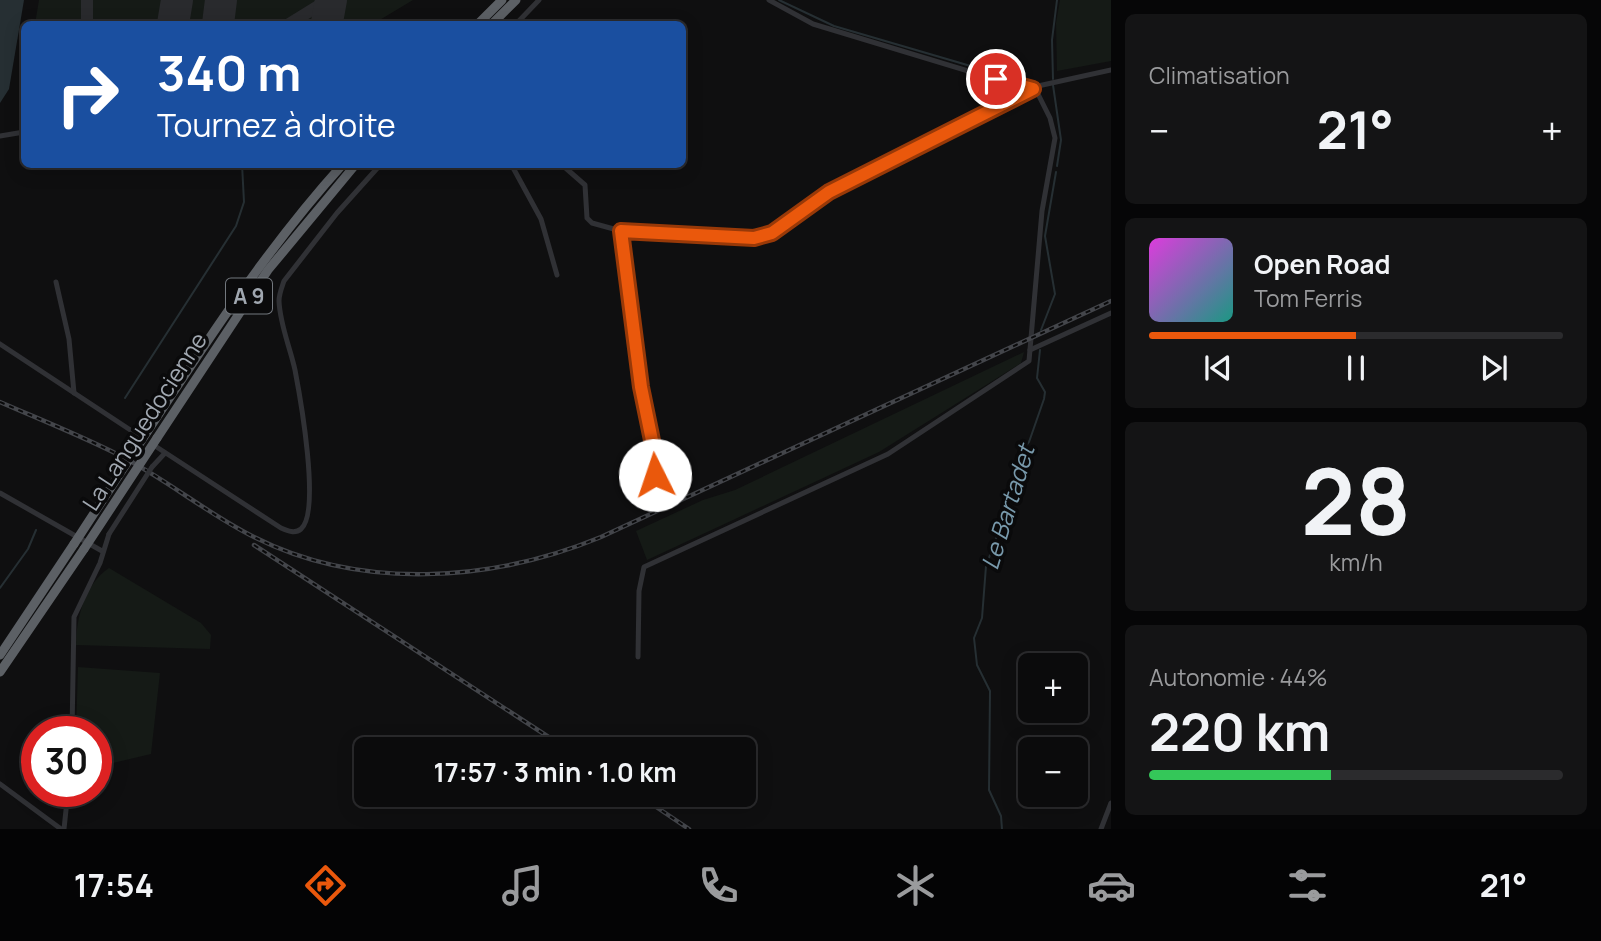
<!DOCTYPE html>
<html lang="fr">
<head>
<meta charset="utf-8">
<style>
  :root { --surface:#0b0b0c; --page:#141415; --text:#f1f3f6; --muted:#9a9b9d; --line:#2b2b2d; --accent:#ea580c }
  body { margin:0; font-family:Manrope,sans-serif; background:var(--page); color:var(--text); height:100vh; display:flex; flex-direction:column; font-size:26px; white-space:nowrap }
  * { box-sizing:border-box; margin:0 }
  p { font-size:23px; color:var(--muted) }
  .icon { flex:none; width:38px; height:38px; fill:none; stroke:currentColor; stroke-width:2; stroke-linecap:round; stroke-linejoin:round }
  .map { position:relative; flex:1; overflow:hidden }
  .side { display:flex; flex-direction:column; gap:14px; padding:14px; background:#060607; width:490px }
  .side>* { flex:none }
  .guide { position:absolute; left:21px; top:21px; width:665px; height:147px; border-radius:10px; box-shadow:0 4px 18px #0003,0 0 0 2px var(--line); background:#1a4fa0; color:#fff; overflow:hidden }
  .buttons { position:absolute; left:1018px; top:653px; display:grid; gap:14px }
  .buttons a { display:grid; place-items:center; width:70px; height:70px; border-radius:10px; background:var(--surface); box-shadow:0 4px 18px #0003,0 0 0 2px var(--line); font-size:35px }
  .speed { position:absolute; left:21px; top:716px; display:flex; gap:14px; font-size:35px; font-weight:700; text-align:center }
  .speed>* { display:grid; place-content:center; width:91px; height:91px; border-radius:50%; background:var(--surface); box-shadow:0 4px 18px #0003,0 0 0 2px var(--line); line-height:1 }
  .speed .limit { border:10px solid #d22; background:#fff; color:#111 }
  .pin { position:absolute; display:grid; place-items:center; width:60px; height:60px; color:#fff; margin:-30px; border:4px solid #fff; border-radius:50%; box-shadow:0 2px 7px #0007 }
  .me { position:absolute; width:77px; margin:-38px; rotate:356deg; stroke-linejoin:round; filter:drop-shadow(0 0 5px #0008) }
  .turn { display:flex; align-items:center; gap:24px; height:147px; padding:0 21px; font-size:32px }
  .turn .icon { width:91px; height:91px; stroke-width:2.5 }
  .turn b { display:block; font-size:49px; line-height:60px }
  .big { font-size:52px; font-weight:700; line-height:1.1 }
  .side .tile { flex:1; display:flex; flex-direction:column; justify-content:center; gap:10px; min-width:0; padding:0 24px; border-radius:10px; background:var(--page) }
  .side .dial { align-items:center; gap:0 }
  .dial b { font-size:91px; line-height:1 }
  .song { display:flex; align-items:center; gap:21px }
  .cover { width:84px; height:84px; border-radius:10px; background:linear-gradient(135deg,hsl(300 70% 55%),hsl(170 70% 35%)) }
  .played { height:7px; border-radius:4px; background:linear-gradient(90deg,var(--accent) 50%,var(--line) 50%) }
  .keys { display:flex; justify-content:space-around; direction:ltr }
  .heat { display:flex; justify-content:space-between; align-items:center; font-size:38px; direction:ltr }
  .charge { height:10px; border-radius:5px; background:linear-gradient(90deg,#34c759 44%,var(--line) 0) }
  .trip { position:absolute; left:354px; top:737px; width:402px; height:70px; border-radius:10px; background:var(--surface); box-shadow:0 4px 18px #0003,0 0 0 2px var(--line); font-weight:700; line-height:70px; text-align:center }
  .menu { display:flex; height:112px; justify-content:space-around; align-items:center; background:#040405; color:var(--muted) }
  .menu .icon { width:49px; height:49px }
  .menu .active { color:var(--accent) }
  .menu b { font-size:32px; color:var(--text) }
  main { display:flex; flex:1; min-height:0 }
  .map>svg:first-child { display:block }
</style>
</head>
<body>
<main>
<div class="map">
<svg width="1111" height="829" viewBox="0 0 1111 829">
  <rect width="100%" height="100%" fill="#0f0f10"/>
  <!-- green -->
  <g fill="#151a16">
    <polygon points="39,0 413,0 373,24 35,24"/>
    <polygon points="1060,0 1111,0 1111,61 1057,71 1056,23"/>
    <polygon points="1024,352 1021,363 879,452 647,560 636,531 703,500 735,490"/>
    <path d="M109,568L201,623L211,635L210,649L76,645C76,618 85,584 109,568Z"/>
    <polygon points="78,667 160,673 151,754 96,767 96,732 76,731"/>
  </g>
  <!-- water -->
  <polygon fill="#262f33" points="0,0 24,0 9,89 0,103"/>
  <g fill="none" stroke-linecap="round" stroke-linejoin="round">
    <!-- stream -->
    <g stroke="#262f33" stroke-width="2">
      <polyline points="779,0 834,26 1032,84"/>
      <polyline points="1053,79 1052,40 1057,0"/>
      <polyline points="1053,85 1061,140 1057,166"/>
      <polyline points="1041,330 1055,294 1045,236 1056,172"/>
      <polyline points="125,398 236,226 244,202 242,164"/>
      <polyline points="0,588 28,549 36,530"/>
      <polyline points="1002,829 1001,816 989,790 990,691 977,665 974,638 982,618 986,566 1018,478 1019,455 1029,442 1044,399 1045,392 1037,378 1040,350"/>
    </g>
    <!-- taxiway -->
    <g stroke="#292a2d" stroke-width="12">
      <polyline points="87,0 87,24"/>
      <polyline points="289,24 328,0"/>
    </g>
    <!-- runway -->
    <g stroke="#292a2d" stroke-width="32">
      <polyline points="327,22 331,0"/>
      <polyline points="173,24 177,0"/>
      <polyline points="218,24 221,0"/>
    </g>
    <!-- minor -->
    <g stroke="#303135" stroke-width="5">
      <polyline points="516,24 539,0"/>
      <polyline points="0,136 24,132"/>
      <polyline points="511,164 541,219 557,275"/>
      <polyline points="561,164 585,185 587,218 592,223 621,231 754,238 772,233 829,192 1038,86 1111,70"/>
      <polyline points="621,231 641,387 655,455 653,493"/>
      <polyline points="56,282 69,339 74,393"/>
      <polyline points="0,344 144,439"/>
      <polyline points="1030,350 1111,313"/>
      <path d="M152,444L281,528C288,531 295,534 301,529C321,512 300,396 295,370C290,347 280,325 279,301C279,294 282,287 284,281L337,213L381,164"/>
      <polyline points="152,467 165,453"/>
      <polyline points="0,493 102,551"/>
      <polyline points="638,657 639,591 644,567 888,454 1029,361 1042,211 1055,138 1050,118 1037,92 813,24 769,0"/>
      <polyline points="72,732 74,617 100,563 109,534"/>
      <polyline points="0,784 61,829"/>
      <polyline points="64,829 68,791"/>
      <polyline points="1101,829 1111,803"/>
    </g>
    <!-- motorway -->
    <g stroke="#5c6065" stroke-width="9">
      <polyline points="478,24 502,0"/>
      <polyline points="492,24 516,0"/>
      <path d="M147,432C208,339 268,247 343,164"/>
      <polyline points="157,438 268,270 356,164"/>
      <polyline points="0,655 74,544"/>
      <polyline points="0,672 84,549"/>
    </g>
    <!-- rail casing -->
    <g stroke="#43454a" stroke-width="4.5">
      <g id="rail">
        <path d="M0,402C39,419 79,435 117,454C165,478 206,513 254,537C361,591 492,582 601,537L1111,301"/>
        <polyline points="254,545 567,749"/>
        <polyline points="637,794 689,829"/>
      </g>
    </g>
    <!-- rail -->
    <use href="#rail" stroke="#0a0a0b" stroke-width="2" stroke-dasharray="5" stroke-linecap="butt"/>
    <!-- minor-bridge -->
    <polyline stroke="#303135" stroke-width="5" points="109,534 152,467"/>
    <!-- motorway-bridge -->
    <g stroke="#5c6065" stroke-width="9">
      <polyline points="74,544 147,432"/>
      <polyline points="84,549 157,438"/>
    </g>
  </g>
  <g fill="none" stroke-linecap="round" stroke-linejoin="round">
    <!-- route casing -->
    <g stroke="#983908" stroke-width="18">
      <polyline id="route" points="655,475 655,455 641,387 621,231 754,238 772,233 829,192 1033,89 996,79"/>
    </g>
    <!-- route -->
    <use href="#route" stroke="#ea580c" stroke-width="12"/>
  </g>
  <g text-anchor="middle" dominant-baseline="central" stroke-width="7" stroke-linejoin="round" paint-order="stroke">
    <!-- shield labels -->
    <rect fill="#0a0a0b" stroke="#73787e" stroke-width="2" x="226" y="278.5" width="46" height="35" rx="5"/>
    <g font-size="21" font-weight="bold" fill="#a0a7b0">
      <text x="249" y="296">A 9</text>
    </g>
    <!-- street labels -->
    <g font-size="23" fill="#a0a7b0" stroke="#0a0a0b">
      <text transform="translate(144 421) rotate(-57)">La Languedocienne</text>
    </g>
    <!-- water labels -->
    <g font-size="24" font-style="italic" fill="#7899ab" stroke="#0a0a0b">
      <text transform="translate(1007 507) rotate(-73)">Le Bartadet</text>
    </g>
  </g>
</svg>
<div class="buttons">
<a>+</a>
<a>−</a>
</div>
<div class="speed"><div class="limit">30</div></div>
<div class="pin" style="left:996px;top:79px;background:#d93025"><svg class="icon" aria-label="arrive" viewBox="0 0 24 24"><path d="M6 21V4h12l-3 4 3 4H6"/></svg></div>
<svg class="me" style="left:655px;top:475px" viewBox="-20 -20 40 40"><circle r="19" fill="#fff"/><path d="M0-13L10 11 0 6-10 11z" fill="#ea580c"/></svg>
<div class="trip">17:57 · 3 min · 1.0 km</div>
<div class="guide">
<div class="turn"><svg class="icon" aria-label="right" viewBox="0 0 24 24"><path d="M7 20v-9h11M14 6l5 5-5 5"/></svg><div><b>340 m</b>Tournez à droite</div></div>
</div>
</div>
<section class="side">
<div class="tile"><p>Climatisation</p>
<div class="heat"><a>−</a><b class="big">21°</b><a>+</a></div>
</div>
<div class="tile">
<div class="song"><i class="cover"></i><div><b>Open Road</b><p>Tom Ferris</p></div></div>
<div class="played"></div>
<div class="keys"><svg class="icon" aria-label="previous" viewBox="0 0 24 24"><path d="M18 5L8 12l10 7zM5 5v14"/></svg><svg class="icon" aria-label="pause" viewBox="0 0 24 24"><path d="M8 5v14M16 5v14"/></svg><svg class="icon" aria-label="next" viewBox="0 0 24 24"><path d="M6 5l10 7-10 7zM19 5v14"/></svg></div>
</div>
<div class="tile dial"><b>28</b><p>km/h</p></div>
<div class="tile"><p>Autonomie · 44%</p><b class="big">220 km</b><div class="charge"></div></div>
</section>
</main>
<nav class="menu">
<b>17:54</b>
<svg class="icon active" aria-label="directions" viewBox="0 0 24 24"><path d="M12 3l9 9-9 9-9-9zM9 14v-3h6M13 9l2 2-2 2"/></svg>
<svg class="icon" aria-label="music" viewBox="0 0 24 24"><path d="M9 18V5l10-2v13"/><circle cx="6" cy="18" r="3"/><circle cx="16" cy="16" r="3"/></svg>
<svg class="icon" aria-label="phone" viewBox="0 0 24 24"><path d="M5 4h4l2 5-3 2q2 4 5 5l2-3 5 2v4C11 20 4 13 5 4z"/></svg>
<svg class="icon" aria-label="climate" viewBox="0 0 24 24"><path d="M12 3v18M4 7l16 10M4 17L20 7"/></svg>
<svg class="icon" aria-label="car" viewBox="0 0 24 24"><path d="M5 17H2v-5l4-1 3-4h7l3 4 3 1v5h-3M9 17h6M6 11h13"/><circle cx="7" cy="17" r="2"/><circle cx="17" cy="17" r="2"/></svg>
<svg class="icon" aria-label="filters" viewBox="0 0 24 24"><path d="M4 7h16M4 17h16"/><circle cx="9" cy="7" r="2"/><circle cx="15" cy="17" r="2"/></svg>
<b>21°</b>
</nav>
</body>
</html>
